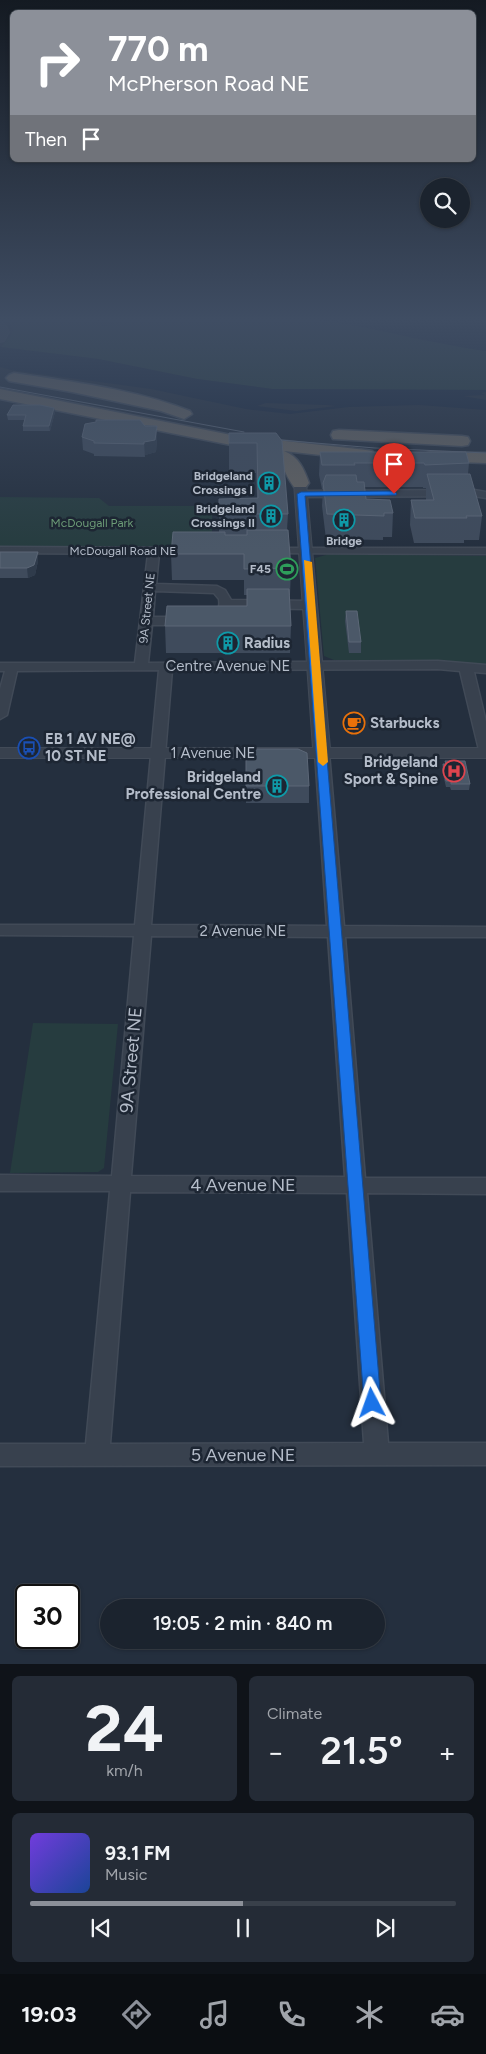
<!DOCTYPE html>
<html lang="en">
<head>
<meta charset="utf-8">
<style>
  :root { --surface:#1b232e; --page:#242b36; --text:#f1f3f6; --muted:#a0a4aa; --line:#39404a; --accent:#8c9099 }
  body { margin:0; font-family:Figtree,sans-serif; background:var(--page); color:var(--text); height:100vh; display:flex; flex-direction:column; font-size:19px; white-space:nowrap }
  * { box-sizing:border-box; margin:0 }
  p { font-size:16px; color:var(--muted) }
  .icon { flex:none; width:28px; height:28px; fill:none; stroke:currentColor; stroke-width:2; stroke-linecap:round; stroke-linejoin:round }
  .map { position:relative; height:1664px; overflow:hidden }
  .sheet { display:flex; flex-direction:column; gap:12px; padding:12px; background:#0f1319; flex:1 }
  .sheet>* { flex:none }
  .hud { position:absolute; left:10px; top:10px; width:466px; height:152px; border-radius:8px; box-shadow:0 1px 4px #0004,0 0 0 1px var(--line); background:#8c9099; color:#fff; overflow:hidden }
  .buttons { position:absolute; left:420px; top:178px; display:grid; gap:10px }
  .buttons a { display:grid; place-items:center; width:50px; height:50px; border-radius:50%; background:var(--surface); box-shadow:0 1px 4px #0004,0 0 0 1px var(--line); font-size:25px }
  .speed { position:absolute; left:15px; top:1584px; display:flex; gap:10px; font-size:25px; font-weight:700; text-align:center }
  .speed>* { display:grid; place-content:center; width:65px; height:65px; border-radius:50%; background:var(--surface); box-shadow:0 1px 4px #0004,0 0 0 1px var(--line); line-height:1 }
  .speed .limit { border:2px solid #111; border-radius:8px; background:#fff; color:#111 }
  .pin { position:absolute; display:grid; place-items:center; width:42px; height:42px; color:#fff; margin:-51px -21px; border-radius:50% 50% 50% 0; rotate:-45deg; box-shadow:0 0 5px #0007 }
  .pin .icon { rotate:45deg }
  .me { position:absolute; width:55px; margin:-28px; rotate:356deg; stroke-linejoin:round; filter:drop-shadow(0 0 4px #0008) }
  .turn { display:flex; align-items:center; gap:18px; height:105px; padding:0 15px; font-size:22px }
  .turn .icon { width:65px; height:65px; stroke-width:2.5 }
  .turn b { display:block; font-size:35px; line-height:42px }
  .then { display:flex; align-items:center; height:48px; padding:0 15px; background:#0003; gap:10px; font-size:19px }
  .big { font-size:38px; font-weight:600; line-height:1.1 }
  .sheet .tile { flex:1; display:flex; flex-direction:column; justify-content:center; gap:8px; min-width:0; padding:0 18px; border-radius:8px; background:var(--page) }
  .sheet .dial { align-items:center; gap:0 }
  .dial b { font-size:65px; line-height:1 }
  .song { display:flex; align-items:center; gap:15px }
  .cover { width:60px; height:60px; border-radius:8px; background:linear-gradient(135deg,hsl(260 70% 55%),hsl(220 70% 35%)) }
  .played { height:5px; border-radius:2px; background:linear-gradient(90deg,var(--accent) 50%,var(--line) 50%) }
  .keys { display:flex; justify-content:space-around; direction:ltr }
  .heat { display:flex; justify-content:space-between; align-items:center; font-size:28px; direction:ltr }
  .sheet .tiles { flex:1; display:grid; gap:12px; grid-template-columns:1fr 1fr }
  .tile:last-child { grid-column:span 2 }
  .trip { position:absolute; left:100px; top:1599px; width:285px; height:50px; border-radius:25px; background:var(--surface); box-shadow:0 1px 4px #0004,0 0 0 1px var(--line); font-weight:600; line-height:50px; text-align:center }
  .menu { display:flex; height:80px; justify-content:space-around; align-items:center; background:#0b0e12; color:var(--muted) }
  .menu .icon { width:35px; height:35px }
  .menu .selected { color:var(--accent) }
  .menu b { font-size:22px; color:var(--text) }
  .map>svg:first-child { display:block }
</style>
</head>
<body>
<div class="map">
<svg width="486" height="1664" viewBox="0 0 486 1664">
  <rect width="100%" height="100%" fill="#242f3e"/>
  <!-- green -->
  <g fill="#263c3f">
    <polygon points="0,318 96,318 95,323 104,326 114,324 103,320 104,318 320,320 371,327 416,339 486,351 486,390 272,389 197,379 98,359 1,347 11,335 13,328 9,322"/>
    <polygon points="0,497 99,498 109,506 212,506 212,546 0,546"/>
    <polygon points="329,554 486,556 486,664 441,661 334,660 324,656 315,558"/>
    <polygon points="33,1023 118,1024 104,1168 98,1172 10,1173"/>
  </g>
  <!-- water -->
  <g fill="#17263c" fill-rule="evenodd">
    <path d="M293,318H486V351C421,342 359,322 293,318Z"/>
    <path d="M0,347L98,359L197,379L272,389L486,390V392L481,393L485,395L463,396L486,400V410L419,405L349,407L290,414L246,409L151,389L11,370L0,367ZM266,403L326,405L336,406L296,411L257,406Z"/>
  </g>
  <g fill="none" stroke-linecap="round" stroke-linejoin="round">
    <!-- minor casing -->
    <g stroke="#414a57" stroke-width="3">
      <g id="minor">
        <polygon points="474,490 486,492 486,498 474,496 301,497 296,494 301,491"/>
        <path d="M0,547L191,548L195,549V553L159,554L156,584L217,586L225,590L231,600L310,601L316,605L310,609L230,608L226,619L215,623L209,619C215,612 221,611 219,599L214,593L155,591L153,617H185L191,621L185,625H152L148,663L438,661L486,665V673L474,672L486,722V754L479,750L460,671L438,669L172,670L151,925L327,926L315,753L322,749L329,753L344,926L486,927V937H345L365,1178H486V1194L367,1193L388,1443H486V1465L0,1466V1444H86L110,1191H0V1175L112,1176L134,936L0,935V925H135L159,670L17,671L7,715L0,719V689L5,671H0V663H135L148,554L0,553ZM151,936L328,937L345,1177L131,1176ZM130,1192L347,1193L364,1443L110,1444Z"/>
        <polygon points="269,548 486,548 486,554 265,553 265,549"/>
      </g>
    </g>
    <!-- tertiary casing -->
    <g stroke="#414a57" stroke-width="2">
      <g id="tertiary">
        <polygon points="0,322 4,323 9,332 4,341 0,342"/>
        <polygon points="300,479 306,483 330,748 486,748 486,758 0,758 0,748 313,748 294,483"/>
      </g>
    </g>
    <!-- trunk casing -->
    <g stroke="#434c59" stroke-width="3">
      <g id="trunk">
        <path d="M14,373C72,382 135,389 190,411L192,414L184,419L161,411L72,392L9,381L6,378L9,375Z"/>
        <path d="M0,389L231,435L366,450L372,451L375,455L372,459L366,460L284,451C299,457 304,469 309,483L306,487H294C277,463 291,463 257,455L254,451L257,448L231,445L0,399Z"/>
        <polygon points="339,430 462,436 468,437 470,441 468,445 462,446 333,439 331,435 333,431"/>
        <polygon points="433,452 486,453 486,463 427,461 424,457 427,453"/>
      </g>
    </g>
    <!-- minor -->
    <use href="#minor" fill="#38414e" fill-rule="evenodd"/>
    <!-- tertiary -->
    <use href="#tertiary" fill="#38414e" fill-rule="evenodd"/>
    <!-- trunk -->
    <use href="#trunk" fill="#656462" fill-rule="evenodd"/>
    <!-- tram -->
    <g stroke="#5a6575" stroke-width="1">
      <polyline points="0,387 244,432"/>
      <polyline points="268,439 375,448 486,453"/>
    </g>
  </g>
  <!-- wall -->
  <g fill="#3f4b5c">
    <polygon points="55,412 50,431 23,431 23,426 25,420 8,420 7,415"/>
    <polygon points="96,422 157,426 157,439 156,452 145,455 145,457 94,456 94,454 83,450 82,437"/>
    <polygon points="229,433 276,433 288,514 287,530 291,568 290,595 289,595 291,626 290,653 166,653 165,626 247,606 247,595 244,595 244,580 172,580 171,554 219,532 219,499 257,498 256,473 229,472"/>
    <polygon points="320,452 469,463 468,474 482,516 479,540 464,540 464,543 414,543 410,525 411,500 426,500 426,488 423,488 423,487 364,487 366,499 393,513 392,537 383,537 383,540 326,539 322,506 323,489 322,489 319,475"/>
    <polygon points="0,552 38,561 35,575 28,578 0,578"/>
    <polygon points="346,611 361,642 361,653 349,653 345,621"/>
    <polygon points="246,749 309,786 309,803 246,803"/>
    <polygon points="445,761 470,784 469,790 451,790 450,787 446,787 442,770 443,764 445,764"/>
  </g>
  <!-- shaded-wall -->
  <g fill="#2f3b4b">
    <polygon points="54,408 55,412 50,431 49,426"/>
    <polygon points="157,426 157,439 156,452 145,455 145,457 144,442"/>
    <polygon points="38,552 38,561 35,575 28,578 27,568"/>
  </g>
  <!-- building -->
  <g fill="#4b5868" stroke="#5c6777">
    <polygon points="13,405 40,405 54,408 49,426 23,426 26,415 7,415"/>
    <polygon points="96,420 140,420 145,426 157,426 155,440 144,442 144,444 94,443 94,441 82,437 85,424 96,422"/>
    <polygon points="229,433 276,433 282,441 288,514 247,514 246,510 219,511 219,499 258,498 257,443 229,443"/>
    <polygon points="320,452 466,452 469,463 425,465 424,463 354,463 355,465 322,465"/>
    <polygon points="427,474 470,474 482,516 466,516 467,518 415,518 411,500 434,500"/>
    <polygon points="326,475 356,475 357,482 364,482 366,499 390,500 393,513 384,513 384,516 327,514 323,483"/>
    <polygon points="247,530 288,530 291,568 244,569 244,554 171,554 173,532 225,532 225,535 247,535"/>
    <polygon points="0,552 38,552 34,565 27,568 0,568"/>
    <polygon points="247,589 289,589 291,626 165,626 167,606 247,606"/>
    <polygon points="346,611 357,611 361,642 349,642"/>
    <polygon points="246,749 298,749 307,753 309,786 246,786"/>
    <polygon points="445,761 465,761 470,784 451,784 451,781 446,781 443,764 446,764"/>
  </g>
  <!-- sky -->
  <linearGradient id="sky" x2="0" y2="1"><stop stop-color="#141a22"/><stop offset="0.58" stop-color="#3f4d63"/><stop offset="1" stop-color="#3f4d63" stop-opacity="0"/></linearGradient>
  <rect width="486" height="551" fill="url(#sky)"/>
  <!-- route -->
  <polygon fill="#1a73e8" stroke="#114b97" points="394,491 397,494 396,495 305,496 381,1403 379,1409 372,1411 366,1409 364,1403 297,494 301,492"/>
  <!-- slow -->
  <polygon fill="#f59e0b" points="304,560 312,562 328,762 323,766 318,762"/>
  <!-- icons -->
  <defs>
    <g id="building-ring" transform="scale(1.125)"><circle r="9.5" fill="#1d2633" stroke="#0f9aa8" stroke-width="1.5"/><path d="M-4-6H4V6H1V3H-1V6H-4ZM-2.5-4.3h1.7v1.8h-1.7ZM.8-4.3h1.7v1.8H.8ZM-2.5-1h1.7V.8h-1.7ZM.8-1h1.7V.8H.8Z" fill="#0f9aa8"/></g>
    <g id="stadium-ring" transform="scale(1.125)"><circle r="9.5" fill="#1d2633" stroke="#2e9e5b" stroke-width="1.5"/><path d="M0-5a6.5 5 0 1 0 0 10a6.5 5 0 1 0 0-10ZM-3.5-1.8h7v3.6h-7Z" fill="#2e9e5b"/></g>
    <g id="cafe-ring" transform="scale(1.125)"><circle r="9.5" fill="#1d2633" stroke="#e8710a" stroke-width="1.5"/><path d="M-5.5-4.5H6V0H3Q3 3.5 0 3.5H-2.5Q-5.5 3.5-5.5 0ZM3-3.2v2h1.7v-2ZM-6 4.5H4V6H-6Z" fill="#e8710a"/></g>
    <g id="bus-ring" transform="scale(1.125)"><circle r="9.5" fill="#1d2633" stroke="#1a4fb4" stroke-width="1.5"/><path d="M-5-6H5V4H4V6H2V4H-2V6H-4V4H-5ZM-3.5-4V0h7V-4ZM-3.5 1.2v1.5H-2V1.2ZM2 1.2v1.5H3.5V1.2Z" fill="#1a4fb4"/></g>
    <g id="hospital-ring" transform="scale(1.125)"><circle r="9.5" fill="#1d2633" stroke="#e0444e" stroke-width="1.5"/><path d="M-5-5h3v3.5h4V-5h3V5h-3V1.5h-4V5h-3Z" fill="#e0444e"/></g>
  </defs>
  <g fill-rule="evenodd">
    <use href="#building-ring" x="269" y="483"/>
    <use href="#building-ring" x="271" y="516"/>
    <use href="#building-ring" x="344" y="520"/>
    <use href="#stadium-ring" x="287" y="569"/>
    <use href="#building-ring" x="228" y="643"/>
    <use href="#cafe-ring" x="354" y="723"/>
    <use href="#bus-ring" x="29" y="748"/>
    <use href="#hospital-ring" x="454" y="771"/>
    <use href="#building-ring" x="277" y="786"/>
  </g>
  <g text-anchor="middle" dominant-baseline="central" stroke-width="5" stroke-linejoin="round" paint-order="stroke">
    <!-- far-poi labels -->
    <g font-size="12" font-weight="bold" fill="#b4bcc9" stroke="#1d2633" text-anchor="end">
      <text x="253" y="476">Bridgeland<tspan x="253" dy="14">Crossings I</tspan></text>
      <text x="255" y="509">Bridgeland<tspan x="255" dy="14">Crossings II</tspan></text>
      <text x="344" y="541" text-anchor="middle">Bridge</text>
      <text x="271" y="569">F45</text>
    </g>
    <!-- far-park labels -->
    <g font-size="12" fill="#6b9a76" stroke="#1d2633">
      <text x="92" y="523">McDougall Park</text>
    </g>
    <!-- far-street labels -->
    <g font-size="12" fill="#b4bcc9" stroke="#1d2633">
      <text x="123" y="551">McDougall Road NE</text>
      <text transform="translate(147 608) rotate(-84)">9A Street NE</text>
    </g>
    <!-- poi labels -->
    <g font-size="15" font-weight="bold" fill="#b4bcc9" stroke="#1d2633" text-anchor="start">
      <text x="244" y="643">Radius</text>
      <text x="370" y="723">Starbucks</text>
      <text x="45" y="739">EB 1 AV NE@<tspan x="45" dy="17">10 ST NE</tspan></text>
      <text x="438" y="762" text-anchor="end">Bridgeland<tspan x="438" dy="17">Sport &amp; Spine</tspan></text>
      <text x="261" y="777" text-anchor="end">Bridgeland<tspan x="261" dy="17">Professional Centre</tspan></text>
    </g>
    <!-- street labels -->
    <g font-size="15" fill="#b4bcc9" stroke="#1d2633">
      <text x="228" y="666">Centre Avenue NE</text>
      <text x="213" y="753">1 Avenue NE</text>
      <text x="243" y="931">2 Avenue NE</text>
    </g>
    <!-- near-street labels -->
    <g font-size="18" fill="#b4bcc9" stroke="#1d2633">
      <text transform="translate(131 1060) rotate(-85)">9A Street NE</text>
      <text x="243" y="1185">4 Avenue NE</text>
      <text x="243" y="1455">5 Avenue NE</text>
    </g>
  </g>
</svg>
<div class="buttons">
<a><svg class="icon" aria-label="search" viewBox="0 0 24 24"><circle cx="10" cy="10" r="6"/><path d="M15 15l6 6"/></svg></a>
</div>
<div class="speed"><div class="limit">30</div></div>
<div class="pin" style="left:394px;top:494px;background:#d93025"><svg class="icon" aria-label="arrive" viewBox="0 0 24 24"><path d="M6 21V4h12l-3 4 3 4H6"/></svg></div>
<svg class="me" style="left:372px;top:1403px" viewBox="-20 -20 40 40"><path d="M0-17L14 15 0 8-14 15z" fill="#1a73e8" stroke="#fff" stroke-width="4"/></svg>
<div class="trip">19:05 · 2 min · 840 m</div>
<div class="hud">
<div class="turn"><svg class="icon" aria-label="right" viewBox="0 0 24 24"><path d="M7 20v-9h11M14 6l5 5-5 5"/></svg><div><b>770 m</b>McPherson Road NE</div></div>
<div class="then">Then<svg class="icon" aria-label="arrive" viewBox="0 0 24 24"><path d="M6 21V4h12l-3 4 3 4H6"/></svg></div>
</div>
</div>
<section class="sheet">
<div class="tiles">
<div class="tile dial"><b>24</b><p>km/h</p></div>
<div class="tile"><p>Climate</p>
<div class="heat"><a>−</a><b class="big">21.5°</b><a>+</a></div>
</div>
<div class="tile">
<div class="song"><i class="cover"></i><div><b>93.1 FM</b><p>Music</p></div></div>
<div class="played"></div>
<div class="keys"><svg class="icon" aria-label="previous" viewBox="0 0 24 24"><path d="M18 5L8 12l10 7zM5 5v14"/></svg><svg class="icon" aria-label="pause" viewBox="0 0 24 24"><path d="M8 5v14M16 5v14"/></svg><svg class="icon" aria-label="next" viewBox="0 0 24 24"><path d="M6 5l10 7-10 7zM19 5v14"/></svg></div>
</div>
</div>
</section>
<nav class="menu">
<b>19:03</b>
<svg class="icon selected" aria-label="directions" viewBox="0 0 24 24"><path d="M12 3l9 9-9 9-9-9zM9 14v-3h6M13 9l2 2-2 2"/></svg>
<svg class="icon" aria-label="music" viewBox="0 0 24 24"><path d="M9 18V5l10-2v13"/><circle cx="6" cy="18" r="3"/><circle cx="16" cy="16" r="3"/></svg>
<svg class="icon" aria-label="phone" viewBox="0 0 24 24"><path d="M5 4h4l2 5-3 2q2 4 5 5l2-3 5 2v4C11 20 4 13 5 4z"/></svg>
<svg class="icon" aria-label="climate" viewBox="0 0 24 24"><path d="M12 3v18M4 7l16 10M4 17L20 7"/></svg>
<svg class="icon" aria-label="car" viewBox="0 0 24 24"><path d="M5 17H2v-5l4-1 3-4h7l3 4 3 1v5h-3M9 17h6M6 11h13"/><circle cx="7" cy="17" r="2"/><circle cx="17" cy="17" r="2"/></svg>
</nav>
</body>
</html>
